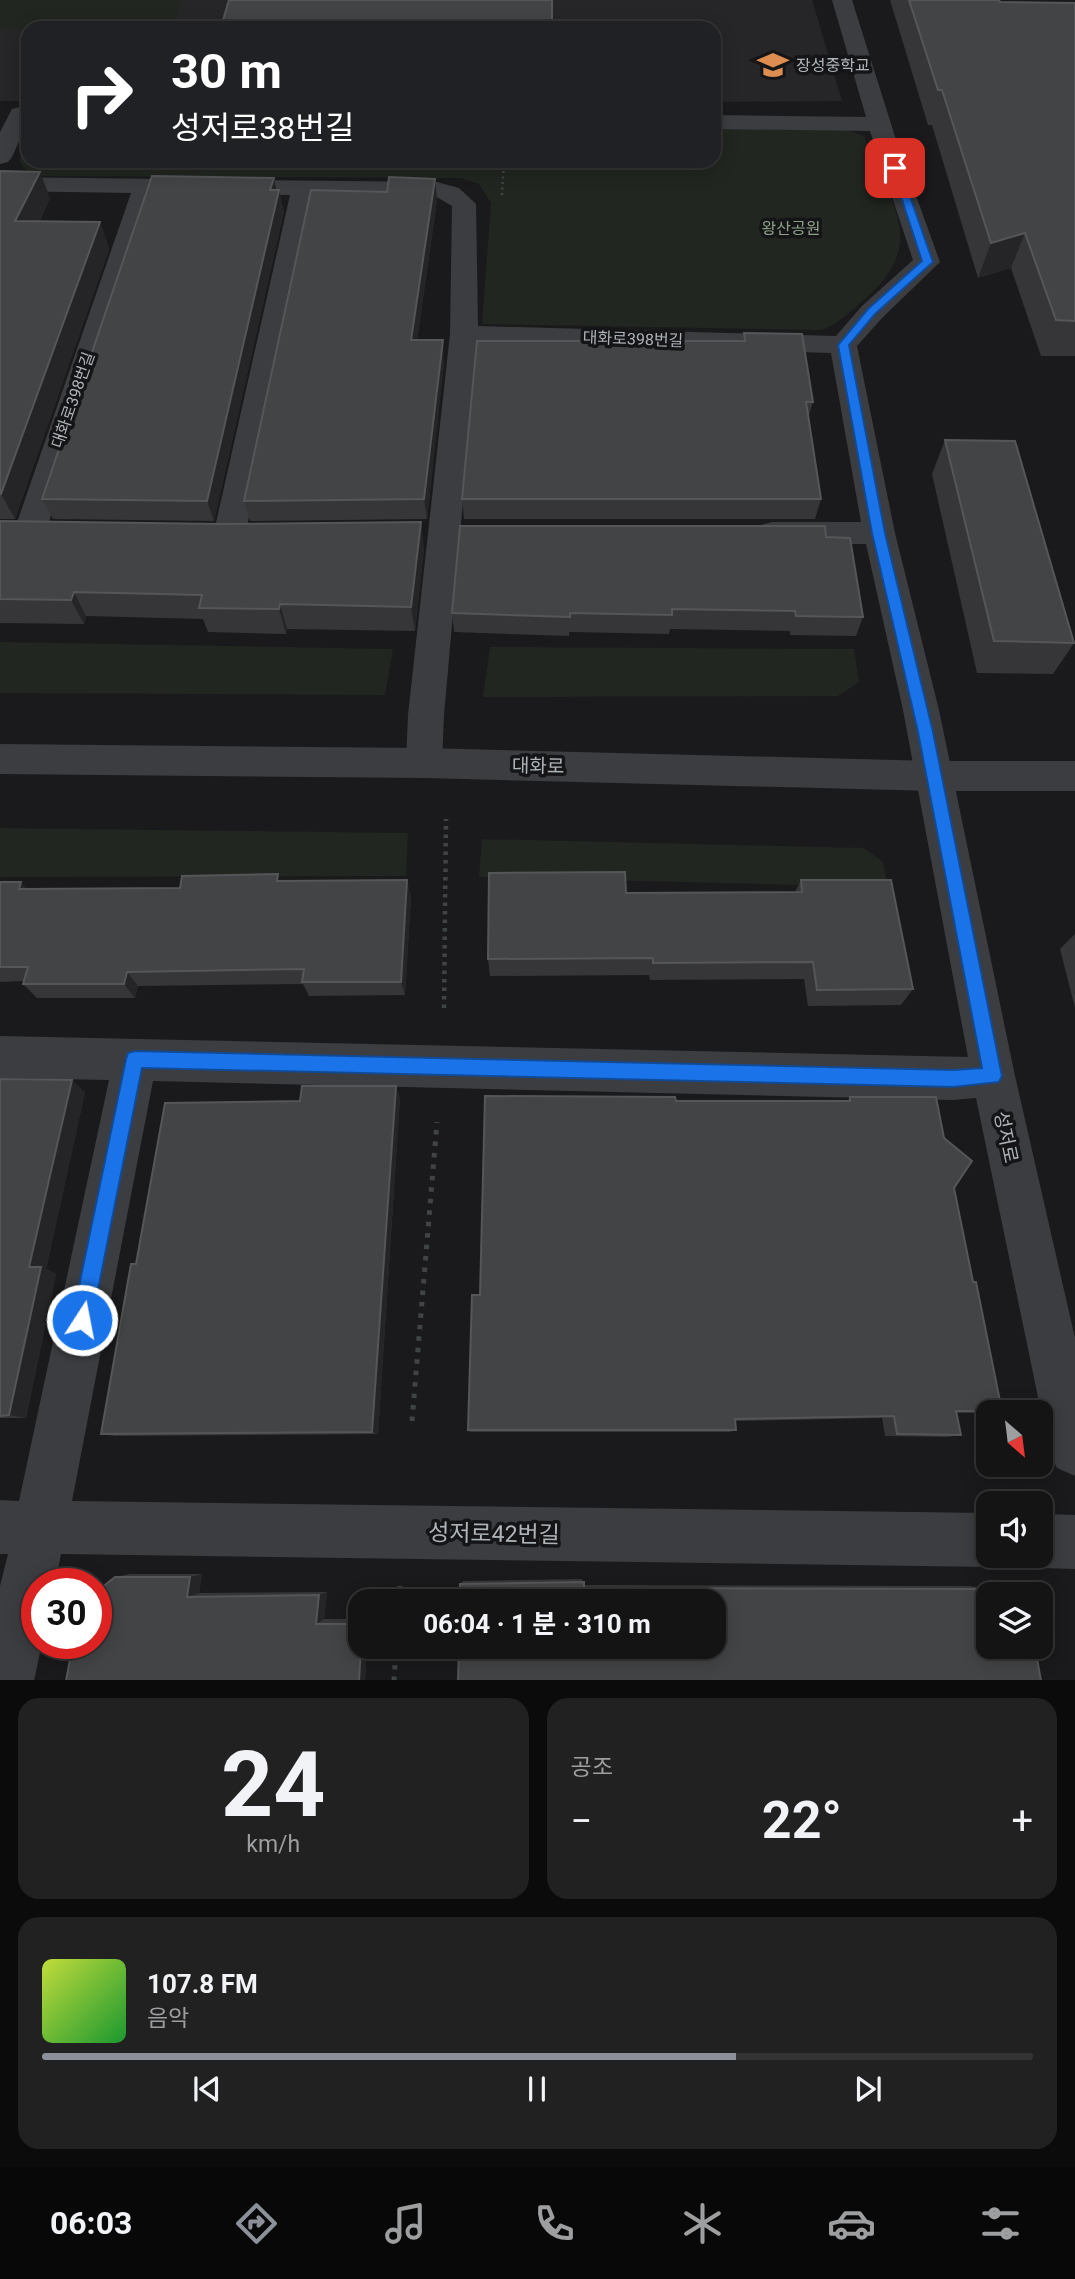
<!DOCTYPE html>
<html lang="ko">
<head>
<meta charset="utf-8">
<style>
  :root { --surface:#141415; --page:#212122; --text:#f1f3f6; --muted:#9d9ea0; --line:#333334; --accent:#8c9099 }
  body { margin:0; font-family:Roboto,"Noto Sans KR",sans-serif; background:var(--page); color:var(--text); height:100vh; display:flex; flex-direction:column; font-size:26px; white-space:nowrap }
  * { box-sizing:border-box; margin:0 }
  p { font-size:23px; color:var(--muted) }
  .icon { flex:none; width:38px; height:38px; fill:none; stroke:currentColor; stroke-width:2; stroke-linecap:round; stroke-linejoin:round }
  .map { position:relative; height:1680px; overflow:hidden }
  .panel { display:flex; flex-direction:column; gap:18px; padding:18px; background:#0b0b0c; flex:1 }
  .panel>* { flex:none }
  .top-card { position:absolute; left:21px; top:21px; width:700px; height:147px; border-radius:21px; box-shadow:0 4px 18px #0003,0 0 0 2px var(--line); background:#202124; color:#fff; overflow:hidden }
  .needle { width:46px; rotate:152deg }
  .controls { position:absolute; left:976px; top:1400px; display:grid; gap:14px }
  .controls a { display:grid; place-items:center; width:77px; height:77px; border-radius:14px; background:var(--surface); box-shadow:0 4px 18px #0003,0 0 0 2px var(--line); font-size:35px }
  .speed { position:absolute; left:21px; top:1568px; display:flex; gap:14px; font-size:35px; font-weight:700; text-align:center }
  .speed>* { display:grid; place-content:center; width:91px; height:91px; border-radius:50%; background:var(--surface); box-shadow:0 4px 18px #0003,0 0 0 2px var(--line); line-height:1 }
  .speed .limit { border:10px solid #d22; background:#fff; color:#111 }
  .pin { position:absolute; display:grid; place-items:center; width:60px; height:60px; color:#fff; margin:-30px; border-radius:14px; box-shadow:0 4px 10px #0006 }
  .me { position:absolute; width:77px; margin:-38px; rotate:11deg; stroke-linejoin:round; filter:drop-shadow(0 0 5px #0008) }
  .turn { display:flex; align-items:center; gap:24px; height:147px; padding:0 35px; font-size:32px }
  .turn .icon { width:91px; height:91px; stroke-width:2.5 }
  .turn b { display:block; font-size:49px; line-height:60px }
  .big { font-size:52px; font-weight:700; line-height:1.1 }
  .panel .widget { flex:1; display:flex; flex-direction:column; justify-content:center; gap:10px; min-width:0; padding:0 24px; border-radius:21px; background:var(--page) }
  .panel .dial { align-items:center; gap:0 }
  .dial b { font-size:91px; line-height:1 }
  .song { display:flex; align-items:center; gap:21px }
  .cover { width:84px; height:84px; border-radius:10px; background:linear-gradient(135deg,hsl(70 70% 55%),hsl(130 70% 35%)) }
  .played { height:7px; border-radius:4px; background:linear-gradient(90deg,var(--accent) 70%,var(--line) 70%) }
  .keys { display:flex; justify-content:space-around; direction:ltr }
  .heat { display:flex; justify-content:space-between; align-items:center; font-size:38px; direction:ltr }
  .panel .tiles { flex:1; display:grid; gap:18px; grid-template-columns:1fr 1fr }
  .widget:last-child { grid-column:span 2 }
  .trip { position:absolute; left:348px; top:1589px; width:378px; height:70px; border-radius:21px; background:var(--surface); box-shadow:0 4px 18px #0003,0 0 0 2px var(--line); font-weight:700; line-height:70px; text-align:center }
  .tab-bar { display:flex; height:112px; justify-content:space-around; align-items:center; background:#080808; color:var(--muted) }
  .tab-bar .icon { width:49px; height:49px }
  .tab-bar .on { color:var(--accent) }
  .tab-bar b { font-size:32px; color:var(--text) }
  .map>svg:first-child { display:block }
</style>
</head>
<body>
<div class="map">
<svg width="1075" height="1681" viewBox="0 0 1075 1681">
  <rect width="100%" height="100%" fill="#1a1a1c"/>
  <!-- built -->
  <polygon fill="#262628" points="0,0 812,0 842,101 714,102 714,28 28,28 28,101 0,101"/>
  <!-- green -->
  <g fill="#212620">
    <polygon points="0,0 183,0 171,28 0,28"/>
    <path d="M714,127H838L864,136C886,200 931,239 868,296C852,310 840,324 820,330L482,324L491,203L479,184L461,178L42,176C30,173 24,171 19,160L28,139V161H714Z"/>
    <polygon points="0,642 393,649 385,695 0,693"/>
    <polygon points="490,647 854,649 859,682 838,696 483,697"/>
    <polygon points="0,828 408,833 406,876 0,877"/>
    <polygon points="482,839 864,848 883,862 888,887 479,877"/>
  </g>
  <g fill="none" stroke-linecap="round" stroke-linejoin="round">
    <!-- path-far2 -->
    <polyline stroke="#414447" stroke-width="2.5" stroke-dasharray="2 3.5" stroke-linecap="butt" points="502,195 504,161"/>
    <!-- path-far1 -->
    <polyline stroke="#414447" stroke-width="4.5" stroke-dasharray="3.5 5" stroke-linecap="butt" points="444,1008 446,819"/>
    <!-- path -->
    <g stroke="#414447" stroke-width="5" stroke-dasharray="4.5 7" stroke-linecap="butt">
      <polyline points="412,1421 437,1122"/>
      <polyline points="399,1601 400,1586"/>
      <polyline points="394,1681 396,1647"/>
    </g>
    <!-- minor -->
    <g fill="#3b3d40" fill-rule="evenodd">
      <polygon points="832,0 852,0 898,146 940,262 882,318 857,346 895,533 939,710 1015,1076 1075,1338 1075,1476 1057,1468 1049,1450 976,1098 953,1100 153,1081 72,1501 989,1513 989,1556 1009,1556 1008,1559 989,1567 61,1554 55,1584 37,1584 37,1643 42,1643 34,1681 0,1681 0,1586 8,1554 0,1554 0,1500 19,1501 109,1080 0,1078 0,1036 968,1057 903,710 866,544 772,544 761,541 756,533 761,525 772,522 861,522 831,353 477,343 444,715 442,763 437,774 424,778 411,774 406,763 408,715 450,334 452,206 435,196 315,195 245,536 240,544 229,547 218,544 213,536 290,195 155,193 45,534 40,542 29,545 18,542 13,534 131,193 0,191 0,177 437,182 459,188 476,204 478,326 836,336 862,306 913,260 870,131 714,129 714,115 866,117"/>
      <polygon points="20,107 28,109 28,122 12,157 8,162 0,164 0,132 12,109"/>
      <polygon points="1041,1514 1075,1515 1075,1569 1041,1568 1022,1560 1020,1556 1041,1556"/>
    </g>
    <!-- tertiary -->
    <polygon fill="#3b3d40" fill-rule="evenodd" points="0,744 424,748 934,761 1075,761 1075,791 934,791 424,778 0,774"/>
  </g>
  <!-- wall -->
  <g fill="#363639">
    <polygon points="890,0 999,0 1000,2 1075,3 1075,356 1041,356 1011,268 978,278 932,125 928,125"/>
    <polygon points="0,171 50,198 39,222 100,222 109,249 15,519 0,519"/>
    <polygon points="274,178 276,190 284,211 214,521 53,519 42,499"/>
    <polygon points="435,179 437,200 417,340 444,362 427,519 250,521 244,501 387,192"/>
    <polygon points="744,333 813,402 808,418 821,499 815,519 464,519 462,499 743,341"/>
    <polygon points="945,440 1074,643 1053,674 977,673 932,474"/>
    <polygon points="0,521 424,548 415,631 287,629 286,634 208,632 203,619 86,616 84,624 0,623"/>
    <polygon points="826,537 863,617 856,636 790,635 790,631 670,629 669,634 569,632 569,636 454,632 452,613"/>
    <polygon points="801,880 913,989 901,1005 808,1006 804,979 650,980 649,975 490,976 488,959 626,893 795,892"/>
    <polygon points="281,881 411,896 405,995 309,996 303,984 138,986 135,998 37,998 23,984 24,981 0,982 0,882 21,882 26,889 180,888"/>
    <polygon points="1075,934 1075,1008 1060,949"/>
    <polygon points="0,1079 85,1092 46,1269 56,1274 26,1418 0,1418"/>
    <polygon points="400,1097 378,1434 115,1436 101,1434 136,1264 300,1101"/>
    <polygon points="850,1097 954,1188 1002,1411 986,1413 957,1413 961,1435 947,1437 885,1436 882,1418 735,1421 736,1430 730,1432 470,1432 468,1430 480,1295 676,1101 847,1101"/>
    <polygon points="130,1574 202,1574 199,1593 327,1592 324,1619 360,1619 360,1647 367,1647 365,1681 66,1681 115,1577"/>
    <polygon points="582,1579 584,1585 970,1586 986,1589 989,1647 460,1584 463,1581"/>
  </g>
  <!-- shaded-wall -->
  <g fill="#252527">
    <polygon points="40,172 50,198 26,248 15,221"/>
    <polygon points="274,178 278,198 279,190 284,211 214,521 207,501 270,190"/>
    <polygon points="435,179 437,200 414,361 411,340"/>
    <polygon points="100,222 109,249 15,519 1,494"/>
    <polygon points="1025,233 1011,268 978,278 991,243"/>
    <polygon points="443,340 444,362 427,519 424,499"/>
    <polygon points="421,522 424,548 415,631 411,607"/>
    <polygon points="74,592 86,616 84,624 71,600"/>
    <polygon points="280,604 287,629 286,634 279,609"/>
    <polygon points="407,880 411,896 405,995 401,982"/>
    <polygon points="21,882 34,898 19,889"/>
    <polygon points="127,972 138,986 135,998 124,984"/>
    <polygon points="72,1080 85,1092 46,1269 56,1274 26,1418 9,1415 29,1267"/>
    <polygon points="396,1086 400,1097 378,1434 372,1432"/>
    <polygon points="202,1574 199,1593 187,1597 190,1577"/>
    <polygon points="327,1592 324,1619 316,1624 319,1595"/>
    <polygon points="361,1647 367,1647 365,1681 359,1681"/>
  </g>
  <!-- building -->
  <g fill="#434446" stroke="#545658" stroke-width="2">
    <polygon points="229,0 552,0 552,28 82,28 83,26 221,27"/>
    <polygon points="909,0 999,0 1000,2 1075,3 1075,321 1056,320 1025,233 991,243 942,90 938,90"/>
    <polygon points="0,171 40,172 15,221 100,222 1,494 0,494"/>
    <polygon points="152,176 274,178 270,190 279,190 207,501 42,499"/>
    <polygon points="389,177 435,179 411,340 443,340 424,499 244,501 311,190 387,192"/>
    <polygon points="744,333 802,334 813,402 806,402 821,499 462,499 477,341 745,341"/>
    <polygon points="945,440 1015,441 1074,643 994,641"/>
    <polygon points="0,521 221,524 421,522 411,607 280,604 279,609 199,608 202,595 74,592 71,600 0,599"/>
    <polygon points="460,526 825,526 826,537 850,538 863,617 796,616 795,611 672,609 672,615 570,613 570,617 452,613"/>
    <polygon points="625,872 626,893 802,892 801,880 891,880 913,989 817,990 813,962 653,963 653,958 488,959 489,873"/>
    <polygon points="278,874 277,881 407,880 401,982 302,982 304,969 127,972 124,984 23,984 28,967 0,967 0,882 21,882 19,889 180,888 182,876"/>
    <polygon points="0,1079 72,1080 29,1267 41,1267 9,1415 0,1416"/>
    <polygon points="302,1086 396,1086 372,1432 101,1434 131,1264 136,1264 165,1103 300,1101"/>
    <polygon points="485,1096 675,1097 676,1101 850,1101 850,1097 936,1097 944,1138 972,1161 954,1188 973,1282 976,1282 1002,1411 956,1411 961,1435 897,1434 894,1416 735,1419 736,1430 468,1430 472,1295 480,1295"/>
    <polygon points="115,1577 190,1577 187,1597 319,1595 316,1624 360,1624 361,1647 359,1681 66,1681 73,1643 96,1643 96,1592"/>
    <polygon points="584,1582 584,1588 986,1589 989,1605 989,1647 1035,1647 1041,1681 458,1681 459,1647 714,1647 714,1601 460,1601 460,1584"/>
  </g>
  <!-- route -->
  <polygon fill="#1a73e8" stroke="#114b97" stroke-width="2" points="891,166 900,168 933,262 875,314 849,345 885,533 933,732 1002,1076 999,1082 953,1087 142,1068 92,1320 89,1328 82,1330 75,1328 72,1320 126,1059 128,1053 135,1051 953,1070 982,1068 918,732 872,533 838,345 868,309 922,261"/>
  <!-- icons -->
  <defs>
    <g id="school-bare" transform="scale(2.415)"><path d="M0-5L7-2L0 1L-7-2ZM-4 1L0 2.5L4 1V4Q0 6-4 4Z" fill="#dd8d50" stroke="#151517" stroke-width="2.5" paint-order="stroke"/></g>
  </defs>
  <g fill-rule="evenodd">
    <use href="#school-bare" x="773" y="65"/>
  </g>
  <g text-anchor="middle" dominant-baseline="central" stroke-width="7" stroke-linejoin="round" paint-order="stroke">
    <!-- far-poi labels -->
    <g font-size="16" fill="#aeb4b9" stroke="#151517" text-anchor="start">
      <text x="796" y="65">장성중학교</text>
    </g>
    <!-- far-park labels -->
    <g font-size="16" fill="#8ca287" stroke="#151517">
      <text x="791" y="228">왕산공원</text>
    </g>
    <!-- far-street labels -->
    <g font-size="16" fill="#aeb4b9" stroke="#151517">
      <text transform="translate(633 339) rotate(2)">대화로398번길</text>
      <text transform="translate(73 400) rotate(-71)">대화로398번길</text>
    </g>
    <!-- street labels -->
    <g font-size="19" fill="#aeb4b9" stroke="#151517">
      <text transform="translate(538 766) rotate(1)">대화로</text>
      <text transform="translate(1006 1137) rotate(78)">성저로</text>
    </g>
    <!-- near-street labels -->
    <g font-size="23" fill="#aeb4b9" stroke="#151517">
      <text transform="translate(494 1534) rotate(1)">성저로42번길</text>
    </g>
  </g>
</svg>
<div class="controls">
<a><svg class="needle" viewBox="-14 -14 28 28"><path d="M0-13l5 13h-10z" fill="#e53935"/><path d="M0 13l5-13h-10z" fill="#9d9ea0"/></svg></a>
<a><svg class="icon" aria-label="sound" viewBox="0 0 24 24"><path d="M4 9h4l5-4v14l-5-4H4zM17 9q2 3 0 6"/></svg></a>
<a><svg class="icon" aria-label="layers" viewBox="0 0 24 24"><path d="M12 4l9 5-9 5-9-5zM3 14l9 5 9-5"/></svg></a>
</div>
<div class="speed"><div class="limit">30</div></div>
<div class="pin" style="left:895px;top:168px;background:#d93025"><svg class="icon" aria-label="arrive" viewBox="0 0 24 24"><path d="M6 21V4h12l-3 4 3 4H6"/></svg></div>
<svg class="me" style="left:82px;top:1320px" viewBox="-20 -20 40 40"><circle r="17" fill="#1a73e8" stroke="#fff" stroke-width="3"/><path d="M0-11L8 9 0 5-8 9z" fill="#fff"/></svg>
<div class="trip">06:04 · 1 분 · 310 m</div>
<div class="top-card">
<div class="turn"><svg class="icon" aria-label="right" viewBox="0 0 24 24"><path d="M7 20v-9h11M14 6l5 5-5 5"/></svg><div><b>30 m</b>성저로38번길</div></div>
</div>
</div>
<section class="panel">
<div class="tiles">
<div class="widget dial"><b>24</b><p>km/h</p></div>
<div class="widget"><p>공조</p>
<div class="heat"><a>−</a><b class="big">22°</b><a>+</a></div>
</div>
<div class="widget">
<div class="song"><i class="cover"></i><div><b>107.8 FM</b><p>음악</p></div></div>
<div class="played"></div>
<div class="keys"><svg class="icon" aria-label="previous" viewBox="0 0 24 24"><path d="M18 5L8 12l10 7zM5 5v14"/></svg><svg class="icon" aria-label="pause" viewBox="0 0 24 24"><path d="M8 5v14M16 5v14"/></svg><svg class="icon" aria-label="next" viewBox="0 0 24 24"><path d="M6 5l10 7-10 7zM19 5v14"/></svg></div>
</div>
</div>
</section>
<nav class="tab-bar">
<b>06:03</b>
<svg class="icon on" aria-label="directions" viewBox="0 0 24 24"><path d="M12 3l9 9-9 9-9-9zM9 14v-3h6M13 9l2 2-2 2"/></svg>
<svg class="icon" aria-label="music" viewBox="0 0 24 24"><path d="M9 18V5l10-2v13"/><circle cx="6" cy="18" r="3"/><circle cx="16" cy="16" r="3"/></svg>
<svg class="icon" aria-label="phone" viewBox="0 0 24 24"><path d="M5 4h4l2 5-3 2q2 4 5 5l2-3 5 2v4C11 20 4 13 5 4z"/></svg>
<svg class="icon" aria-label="climate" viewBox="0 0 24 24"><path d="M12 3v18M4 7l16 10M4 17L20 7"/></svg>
<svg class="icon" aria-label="car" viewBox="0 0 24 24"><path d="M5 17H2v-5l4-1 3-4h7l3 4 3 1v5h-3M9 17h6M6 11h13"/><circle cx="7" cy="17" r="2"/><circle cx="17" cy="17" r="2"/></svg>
<svg class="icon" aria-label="filters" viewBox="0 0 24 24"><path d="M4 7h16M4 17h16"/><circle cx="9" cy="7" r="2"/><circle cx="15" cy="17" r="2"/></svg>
</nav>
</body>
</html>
